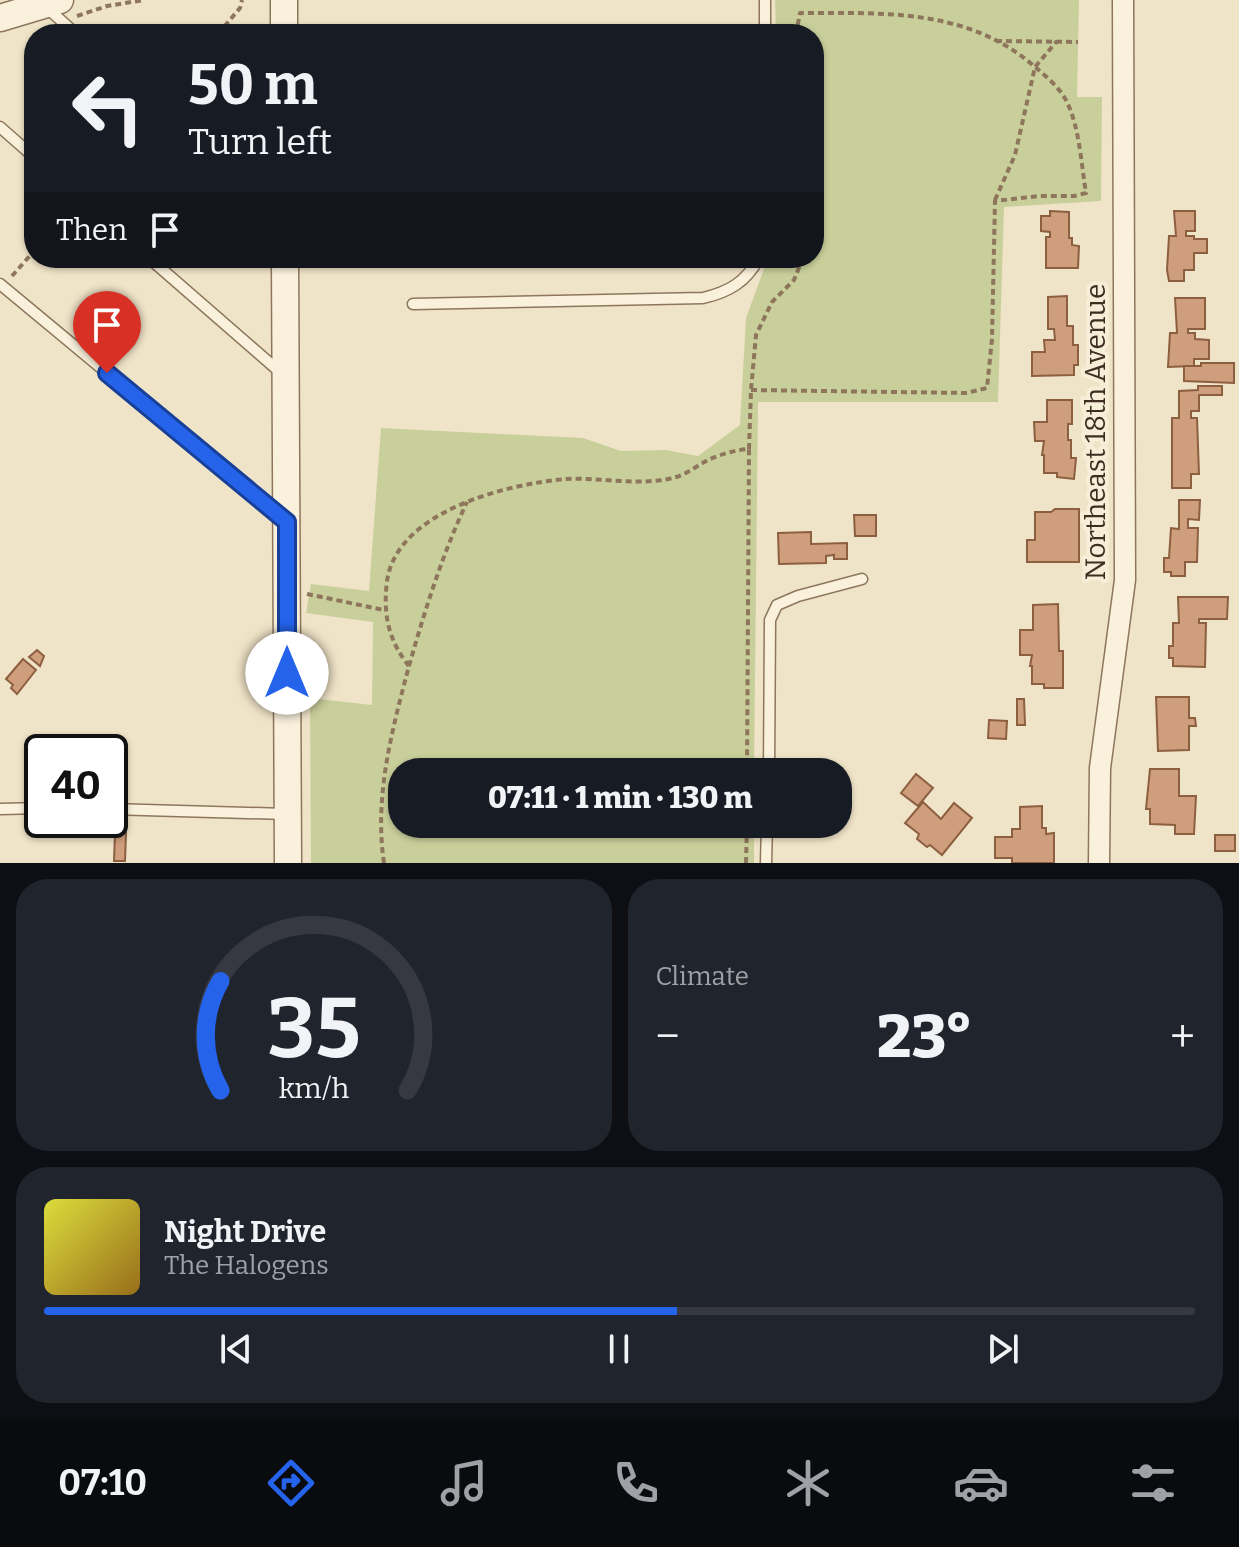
<!DOCTYPE html>
<html lang="en">
<head>
<meta charset="utf-8">
<style>
  :root { --surface:#171b24; --page:#20242c; --text:#f1f3f6; --muted:#9ea1a6; --line:#363941; --accent:#2563eb }
  body { margin:0; font-family:Bitter,serif; background:var(--page); color:var(--text); height:100vh; display:flex; flex-direction:column; font-size:30px; white-space:nowrap }
  * { box-sizing:border-box; margin:0 }
  p { font-size:26px; color:var(--muted) }
  .icon { flex:none; width:44px; height:44px; fill:none; stroke:currentColor; stroke-width:2; stroke-linecap:round; stroke-linejoin:round }
  .map { position:relative; height:863px; overflow:hidden }
  .side { display:flex; flex-direction:column; gap:16px; padding:16px; background:#0d0f14; flex:1 }
  .side>* { flex:none }
  .guide { position:absolute; left:24px; top:24px; width:800px; height:244px; border-radius:32px; box-shadow:0 2px 6px #0004; background:#171b24; color:var(--text); overflow:hidden }
  .speed { position:absolute; left:24px; top:734px; display:flex; gap:16px; font-size:40px; font-weight:700; text-align:center }
  .speed>* { display:grid; place-content:center; width:104px; height:104px; border-radius:50%; background:var(--surface); box-shadow:0 2px 6px #0004; line-height:1 }
  .speed .limit { border:4px solid #111; border-radius:12px; background:#fff; color:#111 }
  .pin { position:absolute; display:grid; place-items:center; width:68px; height:68px; color:#fff; margin:-82px -34px; border-radius:50% 50% 50% 0; rotate:-45deg; box-shadow:0 0 8px #0007 }
  .pin .icon { rotate:45deg }
  .me { position:absolute; width:88px; margin:-44px; rotate:0deg; stroke-linejoin:round; filter:drop-shadow(0 0 6px #0008) }
  .turn { display:flex; align-items:center; gap:28px; height:168px; padding:0 32px; font-size:36px }
  .turn .icon { width:104px; height:104px; stroke-width:2.5 }
  .turn b { display:block; font-size:56px; line-height:68px }
  .then { display:flex; align-items:center; height:76px; padding:0 32px; background:#0003; gap:16px; font-size:30px }
  .big { font-size:60px; font-weight:800; line-height:1.1 }
  .side .card { flex:1; display:flex; flex-direction:column; justify-content:center; gap:12px; min-width:0; padding:0 28px; border-radius:32px; background:var(--page) }
  .side .dial { align-items:center; gap:0 }
  .dial svg { height:208px; overflow:visible; fill:none; stroke:var(--line); stroke-width:7; stroke-linecap:round; text-anchor:middle }
  .dial text { fill:var(--text); stroke:none }
  .song { display:flex; align-items:center; gap:24px }
  .cover { width:96px; height:96px; border-radius:12px; background:linear-gradient(135deg,hsl(60 70% 55%),hsl(40 70% 35%)) }
  .played { height:8px; border-radius:4px; background:linear-gradient(90deg,var(--accent) 55%,var(--line) 55%) }
  .keys { display:flex; justify-content:space-around; direction:ltr }
  .heat { display:flex; justify-content:space-between; align-items:center; font-size:44px; direction:ltr }
  .side .tiles { flex:1; display:grid; gap:16px; grid-template-columns:1fr 1fr }
  .card:last-child { grid-column:span 2 }
  .trip { position:absolute; left:388px; top:758px; width:464px; height:80px; border-radius:32px; background:var(--surface); box-shadow:0 2px 6px #0004; font-weight:800; line-height:80px; text-align:center }
  .tabs { display:flex; height:128px; justify-content:space-around; align-items:center; background:#090b0e; color:var(--muted) }
  .tabs .icon { width:56px; height:56px }
  .tabs .active { color:var(--accent) }
  .tabs b { font-size:36px; color:var(--text) }
  .map>svg:first-child { display:block }
</style>
</head>
<body>
<div class="map">
<svg width="1239" height="863" viewBox="0 0 1239 863">
  <rect width="100%" height="100%" fill="#f0e4c8"/>
  <!-- green -->
  <polygon fill="#c9cf9b" points="775,0 1079,0 1077,97 1102,97 1101,201 1004,207 998,402 758,402 754,772 402,772 402,824 754,824 754,863 311,863 310,698 372,705 373,622 306,613 311,584 369,591 381,428 583,438 621,451 666,450 698,456 740,425 746,318 768,258 814,258 814,34 776,34"/>
  <!-- building -->
  <g fill="#cf9f7d" stroke="#8d5f41" stroke-width="2">
    <polygon points="1050,211 1069,212 1069,238 1072,238 1072,245 1079,246 1078,268 1046,268 1046,237 1050,237 1050,232 1041,231 1041,216 1050,216"/>
    <polygon points="1174,211 1195,211 1195,231 1186,231 1186,236 1194,236 1194,239 1207,239 1207,253 1194,253 1194,270 1184,270 1184,281 1169,281 1167,270 1169,236 1176,236"/>
    <polygon points="1067,296 1067,326 1073,326 1073,345 1078,345 1078,365 1074,365 1074,375 1032,376 1032,352 1045,352 1044,340 1055,340 1054,329 1048,329 1048,297"/>
    <polygon points="1175,298 1205,298 1205,329 1188,329 1188,333 1195,333 1195,339 1209,340 1209,359 1194,359 1194,366 1168,367 1170,333 1177,333"/>
    <polygon points="1201,363 1234,363 1234,383 1184,381 1184,366 1201,366"/>
    <polygon points="1198,386 1222,386 1222,395 1199,395 1199,411 1191,411 1191,418 1197,418 1199,474 1191,474 1191,488 1172,488 1172,418 1179,418 1179,391 1198,390"/>
    <polygon points="1047,400 1072,400 1072,424 1068,424 1068,440 1071,440 1071,458 1076,458 1074,479 1057,477 1057,473 1044,473 1044,455 1042,455 1044,441 1035,441 1034,422 1047,422"/>
    <polygon points="1179,500 1200,500 1199,520 1188,519 1188,528 1198,528 1197,562 1185,562 1185,576 1171,576 1171,572 1164,572 1164,558 1169,558 1171,528 1179,529"/>
    <polygon points="1055,509 1079,509 1079,562 1027,562 1027,540 1035,540 1035,512 1051,512"/>
    <polygon points="854,515 876,515 876,536 855,536"/>
    <polygon points="811,532 811,544 847,543 847,559 834,559 834,555 826,556 826,563 779,564 778,533"/>
    <polygon points="1178,597 1228,597 1227,619 1199,619 1199,623 1206,623 1205,667 1173,666 1173,658 1169,658 1169,646 1173,646 1173,623 1179,623"/>
    <polygon points="1058,604 1059,651 1063,651 1063,688 1044,688 1044,684 1032,684 1032,666 1030,666 1032,655 1020,655 1020,630 1033,630 1033,605"/>
    <polygon points="37,650 44,656 40,666 29,657"/>
    <polygon points="23,659 36,670 17,694 11,688 13,685 6,679"/>
    <polygon points="1156,697 1189,697 1189,718 1195,718 1196,726 1189,726 1189,750 1158,751"/>
    <polygon points="1017,699 1024,699 1025,725 1017,725"/>
    <polygon points="989,720 1007,721 1006,739 988,738"/>
    <polygon points="1150,769 1179,769 1179,796 1196,796 1194,834 1175,834 1175,825 1150,824 1150,809 1146,809"/>
    <polygon points="916,774 933,788 918,806 901,793"/>
    <polygon points="923,802 941,819 954,803 972,818 942,855 930,845 927,847 917,839 919,834 905,823"/>
    <polygon points="1042,806 1042,828 1046,828 1046,834 1054,833 1054,863 1012,863 1012,858 995,858 995,837 1012,837 1012,829 1020,829 1020,807"/>
    <polygon points="115,833 126,833 125,861 114,861"/>
    <rect x="1215" y="835" width="20" height="16"/>
  </g>
  <g fill="none" stroke-linecap="round" stroke-linejoin="round">
    <!-- service casing -->
    <g stroke="#8d765c" stroke-width="13">
      <g id="service">
        <polyline points="45,6 76,34"/>
        <polyline points="765,34 765,0"/>
        <polyline points="0,127 34,157"/>
        <polyline points="149,258 280,372"/>
        <polyline points="0,284 282,518"/>
        <path d="M413,304L703,298C729,292 746,282 759,258"/>
        <polyline points="769,772 770,620 777,605 798,596 862,579"/>
        <polyline points="0,809 42,808"/>
        <polyline points="110,809 286,814"/>
        <polyline points="766,863 767,824"/>
      </g>
    </g>
    <!-- minor casing -->
    <g stroke="#8d765c" stroke-width="23">
      <polyline id="minor" points="1099,863 1100,768 1125,580 1123,0"/>
    </g>
    <!-- tertiary casing -->
    <g stroke="#8d765c" stroke-width="29">
      <g id="tertiary">
        <polyline points="284,0 284,34"/>
        <polyline points="0,18 60,0"/>
        <polyline points="285,258 288,863"/>
      </g>
    </g>
    <!-- path -->
    <g stroke="#8d765c" stroke-width="4" stroke-dasharray="6 4" stroke-linecap="butt">
      <polyline points="77,16 107,6 144,0"/>
      <polyline points="218,34 240,8 242,0"/>
      <polyline points="996,41 1078,42"/>
      <polyline points="814,167 819,211 814,233"/>
      <polyline points="995,200 1015,155 1035,67 1057,41"/>
      <polyline points="12,276 34,251"/>
      <path d="M751,390L966,393L987,388L992,339L995,201L1039,196H1074L1086,193C1081,163 1080,130 1067,102C1060,88 1046,76 1034,66C967,8 883,13 800,13L796,34"/>
      <polyline points="749,449 751,390 756,335 772,302 794,280 803,258"/>
      <polyline points="307,594 384,610"/>
      <path d="M409,666C425,610 442,555 467,502"/>
      <path d="M384,863C374,796 392,730 409,666C388,640 383,614 387,581C397,511 507,484 566,479C601,477 642,487 676,477C687,474 698,465 708,460C721,454 735,450 749,449L747,772"/>
      <polyline points="746,863 747,824"/>
    </g>
    <!-- service -->
    <use href="#service" stroke="#faf1dc" stroke-width="10"/>
    <!-- minor -->
    <use href="#minor" stroke="#faf1dc" stroke-width="20"/>
    <!-- tertiary -->
    <use href="#tertiary" stroke="#faf1dc" stroke-width="26"/>
  </g>
  <g fill="none" stroke-linecap="round" stroke-linejoin="round">
    <!-- route casing -->
    <g stroke="#184099" stroke-width="20">
      <polyline id="route" points="107,373 287,522 287,673"/>
    </g>
    <!-- route -->
    <use href="#route" stroke="#2563eb" stroke-width="14"/>
  </g>
  <g text-anchor="middle" dominant-baseline="central" stroke-width="8" stroke-linejoin="round" paint-order="stroke">
    <!-- street labels -->
    <g font-size="28" fill="#3d2e20" stroke="#f7eed8">
      <text transform="translate(1095 432) rotate(-90)">Northeast 18th Avenue</text>
    </g>
  </g>
</svg>
<div class="speed"><div class="limit">40</div></div>
<div class="pin" style="left:107px;top:373px;background:#d93025"><svg class="icon" aria-label="arrive" viewBox="0 0 24 24"><path d="M6 21V4h12l-3 4 3 4H6"/></svg></div>
<svg class="me" style="left:287px;top:673px" viewBox="-20 -20 40 40"><circle r="19" fill="#fff"/><path d="M0-13L10 11 0 6-10 11z" fill="#2563eb"/></svg>
<div class="trip">07:11 · 1 min · 130 m</div>
<div class="guide">
<div class="turn"><svg class="icon" aria-label="left" viewBox="0 0 24 24"><path d="M17 20v-9H6M10 6l-5 5 5 5"/></svg><div><b>50 m</b>Turn left</div></div>
<div class="then">Then<svg class="icon" aria-label="arrive" viewBox="0 0 24 24"><path d="M6 21V4h12l-3 4 3 4H6"/></svg></div>
</div>
</div>
<section class="side">
<div class="tiles">
<div class="card dial"><svg viewBox="0 0 100 80">
<path d="M14 69A42 42 0 1 1 86 69"/>
<path d="M14 69A42 42 0 0 1 14 27" stroke="#2563eb"/>
<text x="50" y="56" font-size="32" font-weight="700">35</text>
<text x="50" y="72" font-size="11">km/h</text>
</svg></div>
<div class="card"><p>Climate</p>
<div class="heat"><a>−</a><b class="big">23°</b><a>+</a></div>
</div>
<div class="card">
<div class="song"><i class="cover"></i><div><b>Night Drive</b><p>The Halogens</p></div></div>
<div class="played"></div>
<div class="keys"><svg class="icon" aria-label="previous" viewBox="0 0 24 24"><path d="M18 5L8 12l10 7zM5 5v14"/></svg><svg class="icon" aria-label="pause" viewBox="0 0 24 24"><path d="M8 5v14M16 5v14"/></svg><svg class="icon" aria-label="next" viewBox="0 0 24 24"><path d="M6 5l10 7-10 7zM19 5v14"/></svg></div>
</div>
</div>
</section>
<nav class="tabs">
<b>07:10</b>
<svg class="icon active" aria-label="directions" viewBox="0 0 24 24"><path d="M12 3l9 9-9 9-9-9zM9 14v-3h6M13 9l2 2-2 2"/></svg>
<svg class="icon" aria-label="music" viewBox="0 0 24 24"><path d="M9 18V5l10-2v13"/><circle cx="6" cy="18" r="3"/><circle cx="16" cy="16" r="3"/></svg>
<svg class="icon" aria-label="phone" viewBox="0 0 24 24"><path d="M5 4h4l2 5-3 2q2 4 5 5l2-3 5 2v4C11 20 4 13 5 4z"/></svg>
<svg class="icon" aria-label="climate" viewBox="0 0 24 24"><path d="M12 3v18M4 7l16 10M4 17L20 7"/></svg>
<svg class="icon" aria-label="car" viewBox="0 0 24 24"><path d="M5 17H2v-5l4-1 3-4h7l3 4 3 1v5h-3M9 17h6M6 11h13"/><circle cx="7" cy="17" r="2"/><circle cx="17" cy="17" r="2"/></svg>
<svg class="icon" aria-label="filters" viewBox="0 0 24 24"><path d="M4 7h16M4 17h16"/><circle cx="9" cy="7" r="2"/><circle cx="15" cy="17" r="2"/></svg>
</nav>
</body>
</html>
